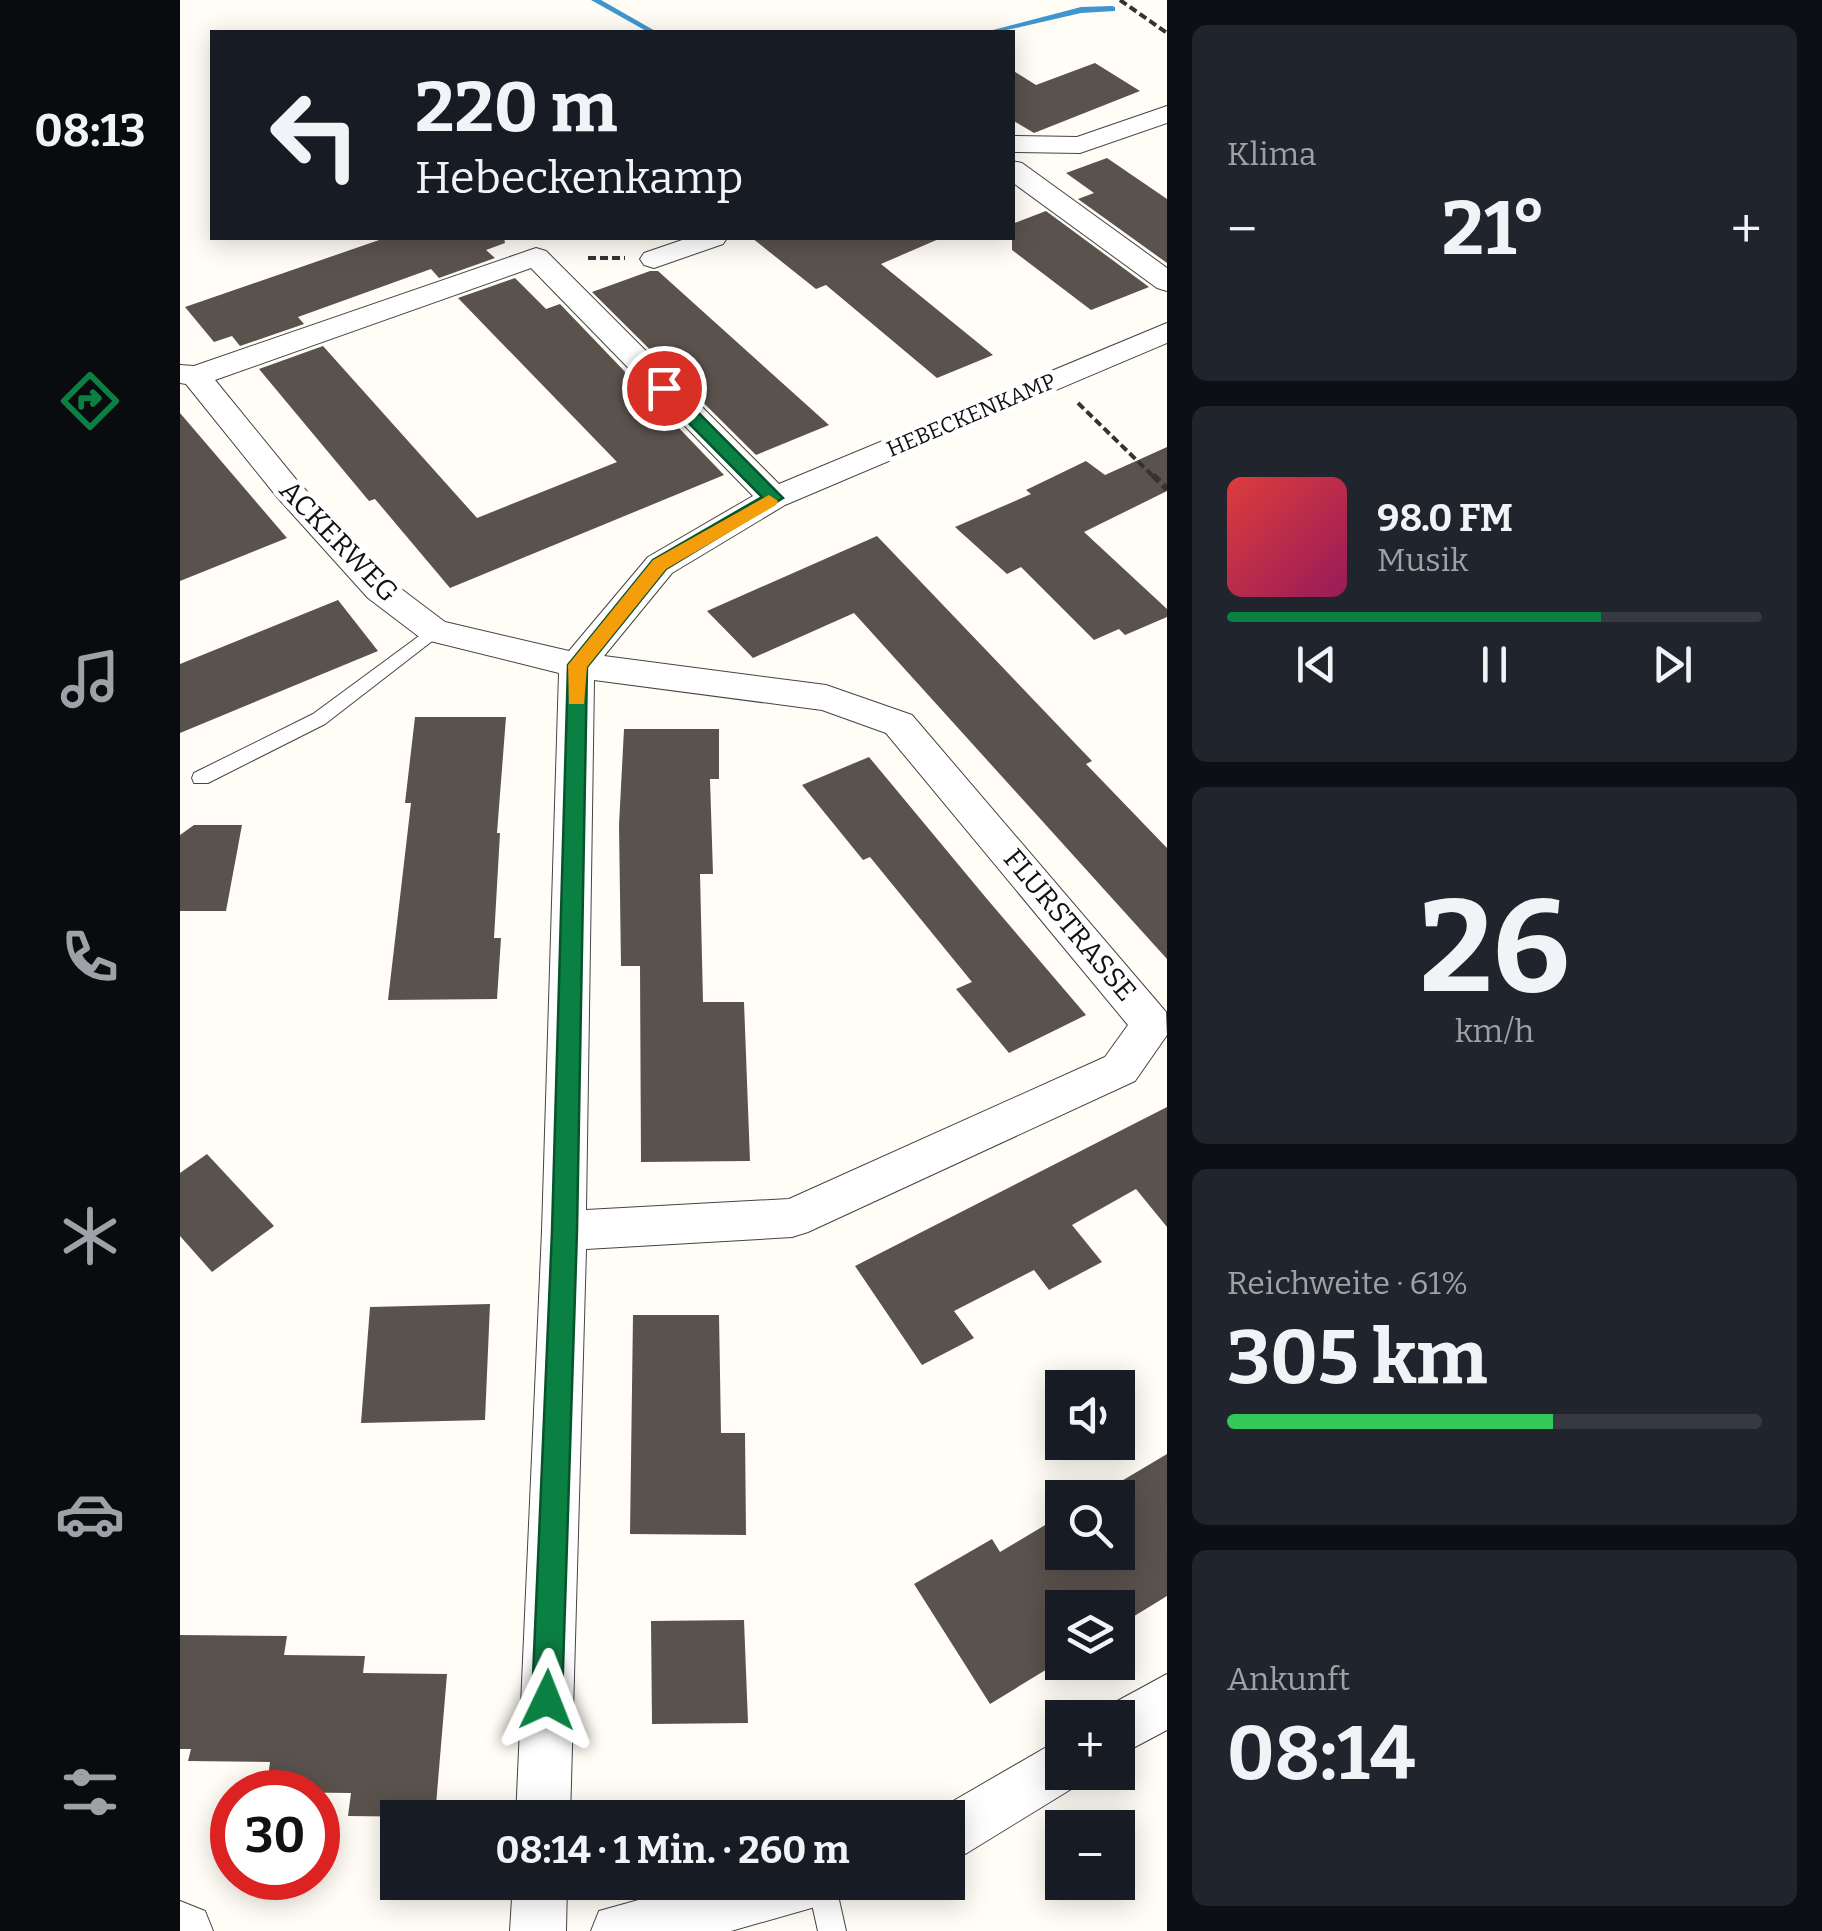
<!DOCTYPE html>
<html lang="de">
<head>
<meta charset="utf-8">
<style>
  :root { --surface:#171b24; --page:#20242c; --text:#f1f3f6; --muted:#9ea1a6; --line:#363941; --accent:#0b8043 }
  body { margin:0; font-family:Bitter,serif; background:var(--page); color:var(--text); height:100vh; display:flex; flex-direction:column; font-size:38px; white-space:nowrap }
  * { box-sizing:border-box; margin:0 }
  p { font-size:32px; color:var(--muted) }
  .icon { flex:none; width:55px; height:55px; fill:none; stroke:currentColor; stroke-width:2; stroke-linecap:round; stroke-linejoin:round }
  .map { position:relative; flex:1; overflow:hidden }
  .details { display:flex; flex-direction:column; gap:25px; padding:25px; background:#0d0f14; width:655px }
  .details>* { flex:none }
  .hud { position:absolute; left:30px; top:30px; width:805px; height:210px; border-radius:0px; box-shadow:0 5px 25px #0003; background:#171b24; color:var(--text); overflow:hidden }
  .tools { position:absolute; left:865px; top:1370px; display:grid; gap:20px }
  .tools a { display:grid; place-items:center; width:90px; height:90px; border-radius:0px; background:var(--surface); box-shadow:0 5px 25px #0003; font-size:50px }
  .speed { position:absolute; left:30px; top:1770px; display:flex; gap:20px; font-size:50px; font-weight:700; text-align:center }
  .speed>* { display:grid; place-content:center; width:130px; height:130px; border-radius:50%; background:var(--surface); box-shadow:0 5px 25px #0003; line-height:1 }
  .speed .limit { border:15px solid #d22; background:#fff; color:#111 }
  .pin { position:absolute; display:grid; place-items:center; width:85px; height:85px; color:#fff; margin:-42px; border:5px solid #fff; border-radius:50%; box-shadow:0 2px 10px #0007 }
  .me { position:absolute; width:110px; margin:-55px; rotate:2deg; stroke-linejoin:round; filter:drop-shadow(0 0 8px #0008) }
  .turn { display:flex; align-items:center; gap:35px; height:210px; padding:0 40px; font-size:45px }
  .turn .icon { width:130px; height:130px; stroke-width:2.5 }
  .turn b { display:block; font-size:70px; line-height:85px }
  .big { font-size:75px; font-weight:700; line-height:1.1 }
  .details .tile { flex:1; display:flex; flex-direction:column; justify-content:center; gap:15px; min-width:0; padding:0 35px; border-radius:15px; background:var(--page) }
  .details .dial { align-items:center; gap:0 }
  .dial b { font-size:130px; line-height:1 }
  .song { display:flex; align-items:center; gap:30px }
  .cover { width:120px; height:120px; border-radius:15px; background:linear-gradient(135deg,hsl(0 70% 55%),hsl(330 70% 35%)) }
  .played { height:10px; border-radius:5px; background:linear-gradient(90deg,var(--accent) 70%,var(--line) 70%) }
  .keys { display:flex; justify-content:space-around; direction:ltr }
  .heat { display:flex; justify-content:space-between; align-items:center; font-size:55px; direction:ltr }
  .charge { height:15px; border-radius:8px; background:linear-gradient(90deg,#34c759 61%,var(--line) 0) }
  .trip { position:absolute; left:200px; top:1800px; width:585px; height:100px; border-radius:0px; background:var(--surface); box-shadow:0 5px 25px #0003; font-weight:700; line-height:100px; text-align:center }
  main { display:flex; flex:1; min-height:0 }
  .tabs { display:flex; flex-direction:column; width:180px; justify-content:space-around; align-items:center; background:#090b0e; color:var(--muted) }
  .tabs .icon { width:70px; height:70px }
  .tabs .current { color:var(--accent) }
  .tabs b { font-size:45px; color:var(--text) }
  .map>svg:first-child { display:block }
</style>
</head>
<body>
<main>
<nav class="tabs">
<b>08:13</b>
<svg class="icon current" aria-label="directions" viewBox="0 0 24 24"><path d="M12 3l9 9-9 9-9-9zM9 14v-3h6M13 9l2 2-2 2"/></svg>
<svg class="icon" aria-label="music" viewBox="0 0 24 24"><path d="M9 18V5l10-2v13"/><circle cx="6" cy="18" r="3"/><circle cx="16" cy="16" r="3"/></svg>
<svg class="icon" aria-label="phone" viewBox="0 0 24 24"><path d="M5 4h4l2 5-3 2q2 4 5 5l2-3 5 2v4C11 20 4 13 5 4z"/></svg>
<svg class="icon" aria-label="climate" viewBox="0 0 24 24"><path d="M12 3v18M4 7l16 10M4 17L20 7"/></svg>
<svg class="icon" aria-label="car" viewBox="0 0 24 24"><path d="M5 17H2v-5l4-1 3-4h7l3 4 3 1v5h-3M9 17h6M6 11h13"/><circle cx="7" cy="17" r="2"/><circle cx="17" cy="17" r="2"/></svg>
<svg class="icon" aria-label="filters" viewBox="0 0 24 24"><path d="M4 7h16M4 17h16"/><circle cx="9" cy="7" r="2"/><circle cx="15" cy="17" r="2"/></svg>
</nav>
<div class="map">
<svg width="987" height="1931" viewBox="0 0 987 1931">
  <rect width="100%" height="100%" fill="#fffdf5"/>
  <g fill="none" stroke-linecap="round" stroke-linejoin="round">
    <!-- stream -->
    <g fill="#3f96cf" fill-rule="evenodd">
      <polygon points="411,0 421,0 477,32 468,32"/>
      <polygon points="932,6 935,7 935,11 901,13 818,32 805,32 901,7"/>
    </g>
  </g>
  <!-- building -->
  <g fill="#5a524d">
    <polygon points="915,63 960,91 854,133 832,120 832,70 856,85"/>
    <polygon points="927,158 987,199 987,263 898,199 914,193 886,173"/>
    <polygon points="866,211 969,287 911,310 832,250 832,224"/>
    <polygon points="205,238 324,238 325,243 306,250 315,258 259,278 251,269 118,317 124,324 60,346 52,336 34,342 5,307"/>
    <polygon points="572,238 761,238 701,264 813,355 757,378 646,285 636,289"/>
    <polygon points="470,271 478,271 649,425 576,455 412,292"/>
    <polygon points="335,278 366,309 380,304 544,475 270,588 195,499 189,501 79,369 143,346 297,518 437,462 278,298"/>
    <polygon points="0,413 107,538 0,581"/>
    <polygon points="987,447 987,491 904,532 987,609 987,617 945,635 939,629 914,640 841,567 827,574 775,527 851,494 846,490 906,461 925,475"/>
    <polygon points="697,536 912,761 906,764 987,848 987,959 674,613 573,658 527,611"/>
    <polygon points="158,600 198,651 0,733 0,664"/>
    <polygon points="235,717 326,717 317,833 320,833 314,938 321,938 317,999 208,1000 231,803 225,803"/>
    <polygon points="444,729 539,729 539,779 530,779 533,874 520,874 523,1002 564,1002 570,1161 461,1162 460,966 441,966 439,825"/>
    <polygon points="689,757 807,899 906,1015 829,1053 776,989 792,982 690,857 683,860 622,785"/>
    <polygon points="14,825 62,825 46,911 0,911 0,835"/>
    <polygon points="987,1107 987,1227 956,1189 892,1225 922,1262 869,1290 854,1270 774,1311 794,1338 742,1365 675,1266"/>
    <polygon points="27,1154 94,1226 32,1272 0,1236 0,1173"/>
    <polygon points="310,1304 305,1420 181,1423 190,1307"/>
    <polygon points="453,1315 539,1315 541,1433 565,1433 566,1535 450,1534"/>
    <polygon points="987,1454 987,1596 938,1626 938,1608 882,1608 882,1660 810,1704 734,1584 812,1539 820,1552 882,1515 882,1552 938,1552 938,1498 913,1498"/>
    <polygon points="564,1620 568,1723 472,1724 471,1621"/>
    <polygon points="0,1635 107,1636 104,1655 185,1656 183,1673 267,1674 255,1817 168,1816 171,1793 86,1792 90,1762 8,1761 11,1749 0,1749"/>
  </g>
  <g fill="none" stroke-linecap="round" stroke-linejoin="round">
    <!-- service casing -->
    <g stroke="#444" stroke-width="2">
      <g id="service">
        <polygon points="254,625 260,627 263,631 260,635 145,724 28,783 14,783 12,778 14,773 133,714"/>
        <polygon points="627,1882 655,1882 666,1931 638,1931"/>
      </g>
    </g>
    <!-- minor casing -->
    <g stroke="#444" stroke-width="2">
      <g id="minor">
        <polygon points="987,106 987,123 900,153 832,152 832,136 897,137"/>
        <polygon points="832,161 842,163 987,268 987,291 977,288 832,182"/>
        <polygon points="508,238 547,238 543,244 474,268 464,265 460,259 464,253"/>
        <path d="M356,248L366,251L599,484L987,323V343L605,505L492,573L424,656L646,685L732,715L986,1012L987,1035L955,1081L628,1232L612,1237L406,1249L390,1818H336L362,1231L379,673L242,639L188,598L97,497L6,384L0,383V365L14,366ZM351,268L573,496L468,557L389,651L265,622L212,582L119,483L35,380ZM414,680L642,710L706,733L948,1025L925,1057L609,1199L406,1210Z"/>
        <polygon points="987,1674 987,1730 938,1756 938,1718 917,1718 919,1711"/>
        <polygon points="882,1738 882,1772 905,1772 901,1783 787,1853 768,1861 768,1818 749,1815"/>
        <polygon points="333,1882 387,1882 386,1931 330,1931"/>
        <polygon points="523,1882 664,1882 656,1901 551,1931 411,1931 419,1911"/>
        <polygon points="0,1901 25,1911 33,1931 0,1931"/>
      </g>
    </g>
    <!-- path-far1 -->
    <g stroke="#333" stroke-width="4" stroke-dasharray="8 4" stroke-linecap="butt">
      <polyline points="940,0 987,33"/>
      <polyline points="408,258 445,258"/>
      <polyline points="898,403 975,478"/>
    </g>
    <!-- path -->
    <polyline stroke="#333" stroke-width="6" stroke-dasharray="9 5" stroke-linecap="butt" points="973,475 987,489"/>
    <!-- service -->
    <use href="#service" fill="#fff" fill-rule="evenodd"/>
    <!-- minor -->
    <use href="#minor" fill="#fff" fill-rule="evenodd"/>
  </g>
  <!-- route -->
  <polygon fill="#0b8043" stroke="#07532c" stroke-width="2.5" points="484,382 490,384 603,498 486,569 407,667 397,1231 382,1700 377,1711 367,1715 357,1711 352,1700 372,1231 388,665 473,560 582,497 478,392 476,388"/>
  <!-- slow -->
  <polygon fill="#f59e0b" points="589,495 598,501 596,505 486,569 407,667 404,704 389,704 388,665 473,560"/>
  <g text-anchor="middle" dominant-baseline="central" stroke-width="10" stroke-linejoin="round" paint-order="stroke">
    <!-- far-street labels -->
    <g font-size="22" fill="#111" stroke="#fff">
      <text transform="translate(791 415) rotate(-23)">HEBECKENKAMP</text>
    </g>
    <!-- street labels -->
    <g font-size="28" fill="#111" stroke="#fff">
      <text transform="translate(159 541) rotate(46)">ACKERWEG</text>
      <text transform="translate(890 925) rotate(50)">FLURSTRASSE</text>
    </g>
  </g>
</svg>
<div class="tools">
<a><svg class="icon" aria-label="sound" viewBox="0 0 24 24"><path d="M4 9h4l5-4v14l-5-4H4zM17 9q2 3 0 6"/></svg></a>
<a><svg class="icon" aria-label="search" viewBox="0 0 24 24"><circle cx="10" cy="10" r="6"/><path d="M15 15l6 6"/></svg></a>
<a><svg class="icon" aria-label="layers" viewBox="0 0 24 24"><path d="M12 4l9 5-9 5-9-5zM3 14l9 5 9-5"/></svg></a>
<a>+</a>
<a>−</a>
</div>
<div class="speed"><div class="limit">30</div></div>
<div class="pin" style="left:484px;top:388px;background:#d93025"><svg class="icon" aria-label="arrive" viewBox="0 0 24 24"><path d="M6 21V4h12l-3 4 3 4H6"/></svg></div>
<svg class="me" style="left:367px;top:1700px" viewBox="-20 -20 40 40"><path d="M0-17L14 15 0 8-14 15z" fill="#0b8043" stroke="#fff" stroke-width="4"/></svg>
<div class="trip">08:14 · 1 Min. · 260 m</div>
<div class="hud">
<div class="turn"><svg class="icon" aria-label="left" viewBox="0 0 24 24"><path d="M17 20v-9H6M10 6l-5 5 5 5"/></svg><div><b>220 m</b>Hebeckenkamp</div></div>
</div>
</div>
<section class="details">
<div class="tile"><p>Klima</p>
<div class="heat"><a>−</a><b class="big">21°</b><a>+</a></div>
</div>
<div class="tile">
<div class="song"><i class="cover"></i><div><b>98.0 FM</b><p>Musik</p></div></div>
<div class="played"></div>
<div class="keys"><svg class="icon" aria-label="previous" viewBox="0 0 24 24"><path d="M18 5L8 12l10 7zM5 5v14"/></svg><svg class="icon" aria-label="pause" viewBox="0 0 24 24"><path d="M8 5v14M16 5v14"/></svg><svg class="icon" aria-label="next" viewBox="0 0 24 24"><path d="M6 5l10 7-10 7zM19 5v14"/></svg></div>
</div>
<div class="tile dial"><b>26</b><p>km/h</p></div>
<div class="tile"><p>Reichweite · 61%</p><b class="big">305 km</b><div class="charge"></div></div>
<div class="tile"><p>Ankunft</p><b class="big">08:14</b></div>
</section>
</main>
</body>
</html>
